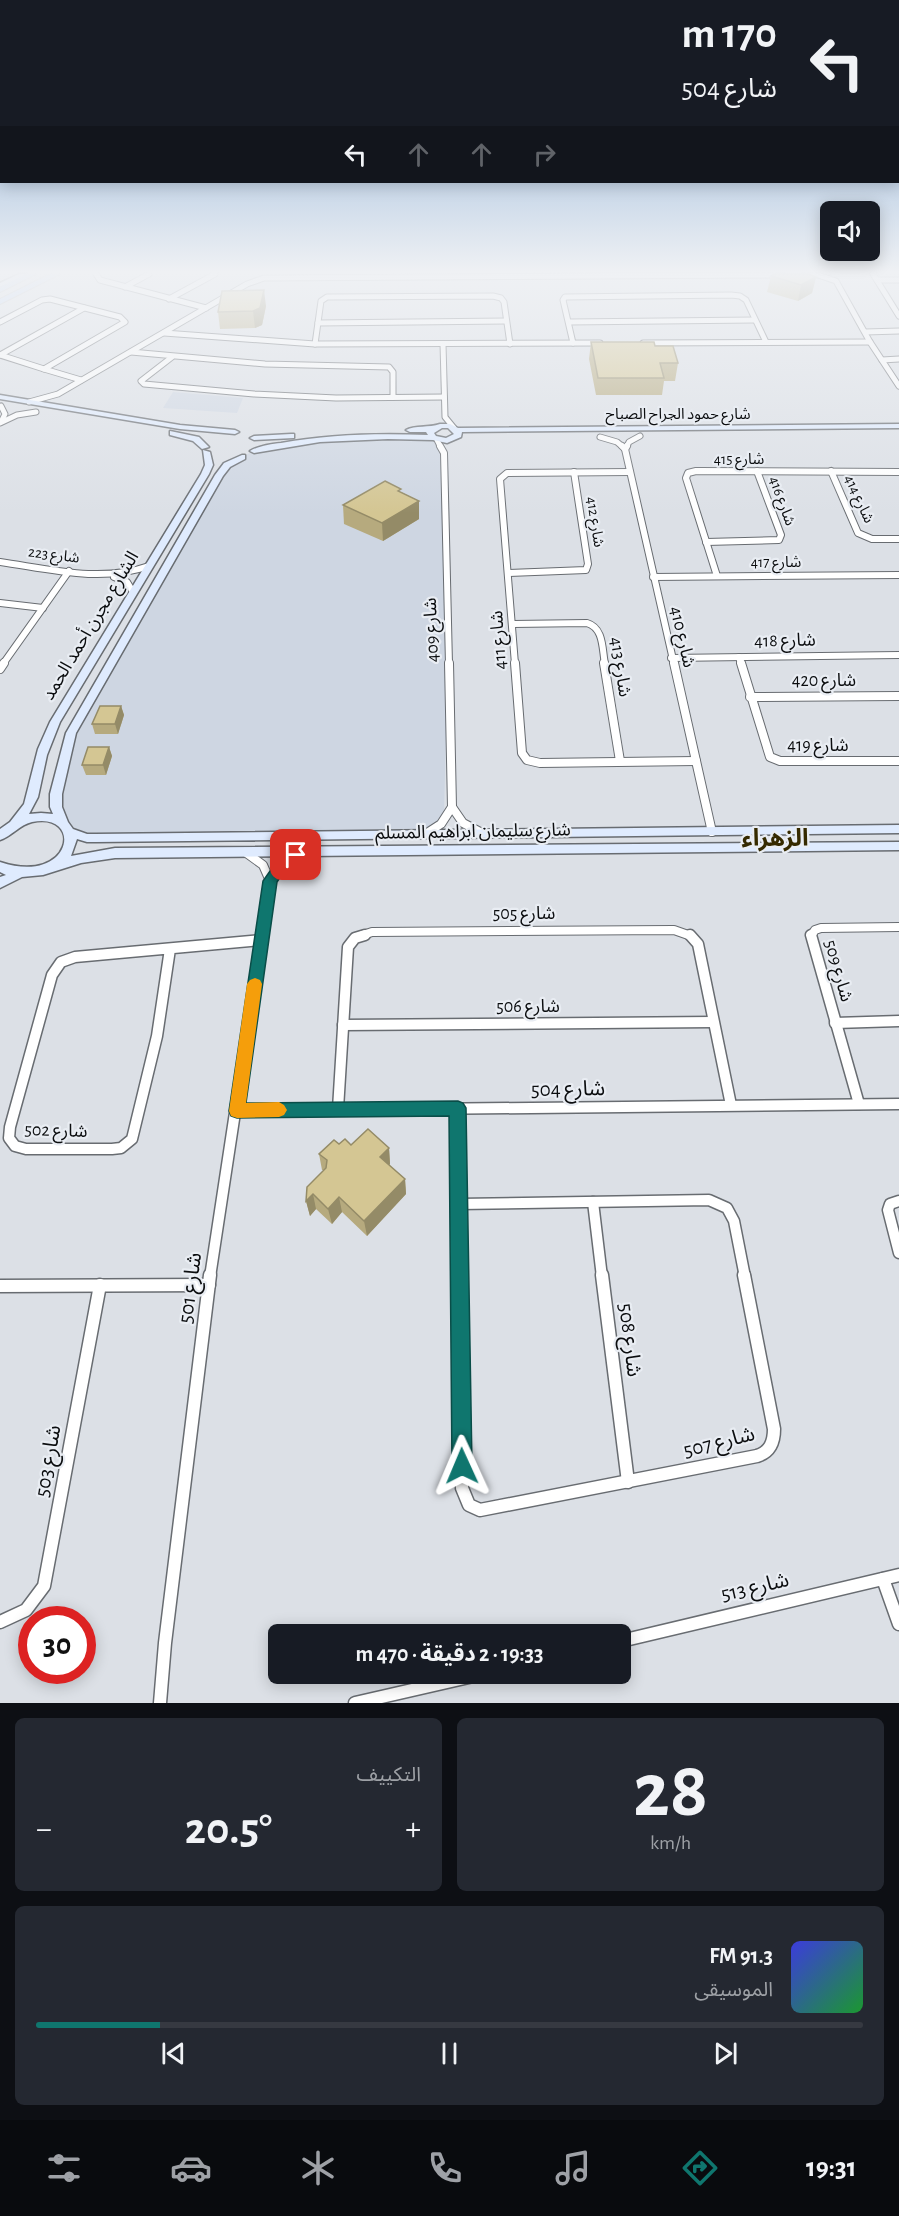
<!DOCTYPE html>
<html lang="ar">
<head>
<meta charset="utf-8">
<style>
  :root { --surface:#171b24; --page:#242831; --text:#f1f3f6; --muted:#9ea1a6; --line:#363941; --accent:#0f766e }
  body { margin:0; font-family:"Alegreya Sans","Noto Sans Arabic",sans-serif; background:var(--page); color:var(--text); direction:rtl; height:100vh; display:flex; flex-direction:column; font-size:22px; white-space:nowrap }
  * { box-sizing:border-box; margin:0 }
  p { font-size:20px; color:var(--muted) }
  .icon { flex:none; width:33px; height:33px; fill:none; stroke:currentColor; stroke-width:2; stroke-linecap:round; stroke-linejoin:round }
  .map { position:relative; height:1703px; overflow:hidden; direction:ltr }
  .panel { display:flex; flex-direction:column; gap:15px; padding:15px; background:#0d0f14; flex:1 }
  .panel>* { flex:none }
  .guide { position:absolute; left:0px; top:0px; width:900px; height:183px; box-shadow:0 3px 15px #0003; direction:rtl; background:#171b24; color:var(--text); overflow:hidden }
  .fabs { position:absolute; left:820px; top:201px; display:grid; gap:12px }
  .fabs a { display:grid; place-items:center; width:60px; height:60px; border-radius:9px; background:var(--surface); box-shadow:0 3px 15px #0003; font-size:30px }
  .speed { position:absolute; left:18px; top:1606px; display:flex; gap:12px; font-size:30px; font-weight:700; text-align:center }
  .speed>* { display:grid; place-content:center; width:78px; height:78px; border-radius:50%; background:var(--surface); box-shadow:0 3px 15px #0003; line-height:1 }
  .speed .limit { border:9px solid #d22; background:#fff; color:#111 }
  .pin { position:absolute; display:grid; place-items:center; width:51px; height:51px; color:#fff; margin:-26px; border-radius:12px; box-shadow:0 3px 9px #0006 }
  .me { position:absolute; width:66px; margin:-33px; rotate:359deg; stroke-linejoin:round; filter:drop-shadow(0 0 4px #0008) }
  .turn { display:flex; align-items:center; gap:21px; height:126px; padding:0 24px; font-size:27px }
  .turn .icon { width:78px; height:78px; stroke-width:2.5 }
  .turn b { display:block; font-size:42px; line-height:51px }
  .lanes { display:flex; align-items:center; height:57px; padding:0 24px; background:#0003; justify-content:center; gap:30px; direction:ltr }
  .lanes .off { opacity:.35 }
  .big { font-size:45px; font-weight:700; line-height:1.1 }
  .panel .card { flex:1; display:flex; flex-direction:column; justify-content:center; gap:9px; min-width:0; padding:0 21px; border-radius:9px; background:var(--page) }
  .panel .dial { align-items:center; gap:0 }
  .dial b { font-size:78px; line-height:1 }
  .song { display:flex; align-items:center; gap:18px }
  .cover { width:72px; height:72px; border-radius:9px; background:linear-gradient(135deg,hsl(240 70% 55%),hsl(130 70% 35%)) }
  .played { height:6px; border-radius:3px; background:linear-gradient(90deg,var(--accent) 15%,var(--line) 15%) }
  .keys { display:flex; justify-content:space-around; direction:ltr }
  .heat { display:flex; justify-content:space-between; align-items:center; font-size:33px; direction:ltr }
  .panel .tiles { flex:1; display:grid; gap:15px; grid-template-columns:1fr 1fr }
  .card:last-child { grid-column:span 2 }
  .trip { position:absolute; left:268px; top:1624px; width:363px; height:60px; border-radius:9px; background:var(--surface); box-shadow:0 3px 15px #0003; font-weight:700; line-height:60px; text-align:center; direction:rtl }
  .menu { display:flex; height:96px; justify-content:space-around; align-items:center; background:#090b0e; color:var(--muted) }
  .menu .icon { width:42px; height:42px }
  .menu .current { color:var(--accent) }
  .menu b { font-size:27px; color:var(--text) }
  .map>svg:first-child { display:block }
</style>
</head>
<body>
<div class="map">
<svg width="899" height="1703" viewBox="0 0 899 1703">
  <rect width="100%" height="100%" fill="#dce0e6"/>
  <!-- built -->
  <g fill="#ced6e2">
    <polygon points="173,392 243,398 237,413 163,408"/>
    <polygon points="433,438 441,445 448,657 444,815 436,824 425,830 293,835 96,838 70,832 56,794 71,733 190,526 233,461 254,451 327,439"/>
  </g>
  <g fill="none" stroke-linecap="round" stroke-linejoin="round">
    <!-- street-far4 casing -->
    <g stroke="#686c71" stroke-width="7">
      <g id="street-far4">
        <polyline points="96,274 100,280 206,308"/>
        <polyline points="873,274 899,316"/>
        <polyline points="804,275 818,275 836,281 870,342 899,386"/>
        <polyline points="877,280 899,280"/>
        <polyline points="125,287 149,274"/>
        <polyline points="169,299 215,274"/>
        <polyline points="0,322 42,300 50,299 120,317 125,322 44,369 0,355"/>
        <polyline points="569,322 754,320"/>
        <polyline points="318,323 506,321"/>
        <polyline points="865,332 899,331"/>
        <polyline points="164,333 315,344 600,343"/>
        <polyline points="573,343 563,300 565,297 731,295 740,296 746,300 766,342"/>
        <polyline points="643,343 870,342"/>
        <polyline points="315,344 321,301 327,297 493,296 501,298 504,302 510,344"/>
        <polyline points="443,344 445,417 454,428"/>
        <polyline points="131,352 265,364 389,367 393,372 393,397"/>
        <polyline points="0,355 84,308"/>
        <polyline points="172,357 141,381 144,384 254,394 336,398 444,397"/>
        <polyline points="882,360 899,359"/>
        <polyline points="44,369 81,380"/>
        <polyline points="29,402 58,394 247,284 264,278 782,275"/>
        <polyline points="1,406 5,414 1,422"/>
        <polyline points="0,423 17,415 36,412"/>
        <polyline points="600,437 617,442 624,448"/>
        <polyline points="437,440 441,448"/>
        <polyline points="626,448 629,442 640,436"/>
      </g>
    </g>
    <!-- street-far3 casing -->
    <g stroke="#686c71" stroke-width="8">
      <g id="street-far3">
        <polyline points="440,446 444,453 449,664"/>
        <polyline points="622,446 625,449 674,664"/>
        <polyline points="625,449 627,446"/>
        <polyline points="831,471 858,533 872,539 899,539"/>
        <polyline points="706,542 779,540 781,535 757,471"/>
        <path d="M0,562C49,569 101,583 149,566"/>
        <polyline points="509,573 586,570 588,564 574,472"/>
        <polyline points="717,576 686,478 688,473 696,471 899,472"/>
        <polyline points="114,577 127,582 133,592"/>
        <polyline points="653,577 899,575"/>
        <polyline points="0,603 43,608"/>
        <path d="M513,624L587,623C604,628 602,649 605,664"/>
        <polyline points="739,657 741,664"/>
        <polyline points="671,658 899,655"/>
        <polyline points="3,664 69,571"/>
        <polyline points="515,664 500,479 507,473 630,472"/>
      </g>
    </g>
    <!-- street-far2 casing -->
    <g stroke="#686c71" stroke-width="10">
      <g id="street-far2">
        <polyline points="449,663 452,807 463,823 482,833"/>
        <polyline points="515,663 522,753 527,760 540,763 696,761"/>
        <polyline points="604,663 620,761"/>
        <polyline points="674,663 712,832"/>
        <polyline points="741,663 770,757 780,761 899,761"/>
        <polyline points="0,669 4,663"/>
        <polyline points="750,697 899,696"/>
        <polyline points="427,833 441,824 452,807"/>
        <polyline points="245,852 263,865 270,881 262,936"/>
        <polyline points="270,880 282,864 302,852"/>
        <polyline points="360,936 372,932 674,930 691,936"/>
        <polyline points="811,936 815,930 821,928 899,927"/>
      </g>
    </g>
    <!-- street-far1 casing -->
    <g stroke="#686c71" stroke-width="13">
      <g id="street-far1">
        <polyline points="690,935 698,944 731,1105"/>
        <polyline points="811,935 859,1104"/>
        <polyline points="170,949 157,1036 132,1139 121,1148 112,1149 26,1149 15,1146 9,1138 10,1127 52,975 61,962 75,957 261,940"/>
        <polyline points="835,1023 899,1021"/>
        <polyline points="343,1025 713,1022"/>
        <polyline points="458,1108 459,1204"/>
        <polyline points="338,1109 348,947 355,938 365,935"/>
        <polyline points="237,1111 899,1104"/>
        <polyline points="899,1201 890,1204 888,1210 899,1253"/>
        <polyline points="593,1202 602,1277"/>
        <polyline points="459,1204 460,1277"/>
        <polyline points="459,1204 709,1200 727,1208 734,1221 745,1277"/>
        <polyline points="210,1277 262,935"/>
      </g>
    </g>
    <!-- street casing -->
    <g stroke="#686c71" stroke-width="15">
      <g id="street">
        <path d="M460,1275L462,1488L469,1505L480,1510L757,1456C770,1452 774,1442 774,1429L744,1275"/>
        <polyline points="602,1275 628,1482"/>
        <polyline points="0,1286 209,1285"/>
        <polyline points="883,1579 899,1624"/>
        <polyline points="0,1622 26,1610 44,1586 100,1285"/>
        <polyline points="621,1641 899,1575"/>
        <polyline points="160,1703 165,1643 210,1275"/>
        <polyline points="355,1703 482,1674"/>
      </g>
    </g>
    <!-- secondary casing -->
    <g stroke="#686c71" stroke-width="3">
      <g id="secondary">
        <polygon points="19,274 28,274 0,287 0,283"/>
        <polygon points="0,395 180,425 235,430 239,432 235,434 180,429 0,399"/>
        <path d="M440,424H450L458,428L899,424V428L462,432L461,437L447,443L433,440L388,439L320,442L254,453L250,451C258,446 271,444 281,443C330,434 379,433 428,435L426,432H410L406,430C415,425 429,428 440,424ZM442,428H448L454,434L446,438L436,436L434,433Z"/>
        <polygon points="170,431 199,437 209,447 202,449 193,441 170,435"/>
        <polygon points="291,434 294,434 294,438 254,440 250,438 254,436"/>
        <path d="M203,450L210,452L213,465L209,474L60,722L47,755L38,797L29,814L41,813L53,814L50,807V794L66,733L215,475L224,463L242,455H245V459L230,467L223,476L76,733L62,794V807L68,822L73,829L87,834H96L899,825V833L96,842H87L77,839L71,856L115,848L899,842V850L115,858L81,863L43,875L22,877L0,888V877L6,875L0,872V862C73,886 84,811 32,822C19,825 12,836 0,840V829L10,822L24,804L38,749L50,722L201,474L205,465Z"/>
      </g>
    </g>
    <!-- primary casing -->
    <g stroke="#bbbbbc" stroke-width="2">
      <g id="primary">
        <polygon points="26,274 36,274 0,292 0,287"/>
        <polygon points="50,274 60,274 0,304 0,299"/>
      </g>
    </g>
    <!-- street-far4 -->
    <use href="#street-far4" stroke="#fff" stroke-width="5"/>
    <!-- street-far3 -->
    <use href="#street-far3" stroke="#fff" stroke-width="6"/>
    <!-- street-far2 -->
    <use href="#street-far2" stroke="#fff" stroke-width="8"/>
    <!-- street-far1 -->
    <use href="#street-far1" stroke="#fff" stroke-width="10"/>
    <!-- street -->
    <use href="#street" stroke="#fff" stroke-width="12"/>
    <!-- secondary -->
    <use href="#secondary" fill="#dfebfe" fill-rule="evenodd"/>
    <!-- primary -->
    <use href="#primary" fill="#bed7fe" fill-rule="evenodd"/>
  </g>
  <!-- wall -->
  <g fill="#b6aa7e">
    <polygon points="771,276 816,277 812,293 798,301 767,292"/>
    <polygon points="266,306 262,325 255,328 220,329 218,312"/>
    <polygon points="591,342 655,346 678,363 675,381 664,381 662,395 596,395 589,359"/>
    <polygon points="401,492 419,501 419,519 383,541 344,524 343,505"/>
    <polygon points="121,706 124,715 118,734 95,734 92,724"/>
    <polygon points="109,747 112,756 106,775 86,775 82,765"/>
    <polygon points="339,1144 389,1148 390,1164 389,1165 405,1179 406,1194 367,1236 342,1212 332,1224 316,1209 310,1216 306,1201 324,1170 322,1170 319,1154"/>
  </g>
  <!-- shaded-wall -->
  <g fill="#948b67">
    <polygon points="816,277 812,293 798,301 801,285"/>
    <polygon points="264,290 266,306 262,325 255,328 253,311"/>
    <polygon points="419,501 419,519 383,541 382,523"/>
    <polygon points="121,706 124,715 118,734 115,724"/>
    <polygon points="109,747 112,756 106,775 103,765"/>
    <polygon points="389,1148 390,1164 381,1173 380,1157"/>
    <polygon points="405,1179 406,1194 367,1236 364,1221"/>
    <polygon points="313,1194 316,1209 310,1216 306,1201"/>
    <polygon points="339,1197 342,1212 332,1224 328,1209"/>
  </g>
  <!-- building -->
  <g fill="#d4c693" stroke="#948b67" stroke-width="1.5">
    <polygon points="774,274 809,274 816,277 801,285 771,276"/>
    <polygon points="264,290 260,308 253,311 218,312 222,291"/>
    <polygon points="591,342 654,342 655,346 673,346 678,363 660,363 664,378 598,378"/>
    <polygon points="385,481 401,489 398,491 419,501 382,523 343,505"/>
    <polygon points="100,706 121,706 115,724 92,724"/>
    <polygon points="88,747 109,747 103,765 82,765"/>
    <polygon points="368,1129 389,1148 380,1157 405,1179 364,1221 339,1197 328,1209 313,1194 306,1201 307,1187 326,1168 327,1160 319,1154 334,1140 339,1144 345,1139 351,1145"/>
  </g>
  <!-- sky -->
  <linearGradient id="sky" x2="0" y2="1"><stop stop-color="#75a0d0"/><stop offset="0.53" stop-color="#eff1f4"/><stop offset="1" stop-color="#eff1f4" stop-opacity="0"/></linearGradient>
  <rect width="899" height="513" fill="url(#sky)"/>
  <!-- route -->
  <polygon fill="#0f766e" stroke="#0a4d48" stroke-width="1.5" points="296,850 303,855 286,868 277,882 246,1103 458,1101 463,1103 466,1108 472,1466 469,1473 462,1476 455,1473 452,1466 449,1116 237,1118 231,1116 229,1111 263,881 277,861"/>
  <!-- slow -->
  <polygon fill="#f59e0b" points="255,978 260,980 262,984 246,1103 279,1102 284,1105 287,1110 284,1115 279,1117 237,1118 231,1116 229,1111 247,984 250,980"/>
  <g text-anchor="middle" dominant-baseline="central" stroke-width="4.5" stroke-linejoin="round" paint-order="stroke">
    <!-- far-street labels -->
    <g font-size="15" fill="#0b0d0f" stroke="#e9edf3">
      <text x="678" y="414">شارع حمود الجراح الصباح</text>
      <text x="739" y="459">شارع 415</text>
      <text transform="translate(859 499) rotate(65)">شارع 414</text>
      <text transform="translate(782 501) rotate(70)">شارع 416</text>
      <text transform="translate(595 522) rotate(81)">شارع 412</text>
      <text transform="translate(54 555) rotate(7)">شارع 223</text>
      <text x="776" y="562">شارع 417</text>
    </g>
    <!-- street labels -->
    <g font-size="18" fill="#0b0d0f" stroke="#e9edf3">
      <text transform="translate(91 626) rotate(-59)">الشارع مجرن أحمد الحمد</text>
      <text transform="translate(432 630) rotate(-92)">شارع 409</text>
      <text transform="translate(682 637) rotate(77)">شارع 410</text>
      <text transform="translate(499 640) rotate(-94)">شارع 411</text>
      <text transform="translate(785 641) rotate(-1)">شارع 418</text>
      <text transform="translate(620 667) rotate(81)">شارع 413</text>
      <text x="824" y="681">شارع 420</text>
      <text x="818" y="746">شارع 419</text>
      <text transform="translate(473 832) rotate(-1)">شارع سليمان ابراهيم المسلم</text>
      <text x="524" y="914">شارع 505</text>
      <text transform="translate(838 971) rotate(74)">شارع 509</text>
      <text x="528" y="1007">شارع 506</text>
      <text transform="translate(56 1131) rotate(2)">شارع 502</text>
    </g>
    <!-- near-street labels -->
    <g font-size="21" fill="#0b0d0f" stroke="#e9edf3">
      <text transform="translate(568 1089) rotate(-1)">شارع 504</text>
      <text transform="translate(190 1288) rotate(-82)">شارع 501</text>
      <text transform="translate(630 1340) rotate(83)">شارع 508</text>
      <text transform="translate(719 1442) rotate(-14)">شارع 507</text>
      <text transform="translate(48 1461) rotate(-80)">شارع 503</text>
      <text transform="translate(755 1587) rotate(-13)">شارع 513</text>
    </g>
    <!-- district labels -->
    <g font-size="24" font-weight="bold" fill="#352a00" stroke="#e9edf3">
      <text x="775" y="839">الزهراء</text>
    </g>
  </g>
</svg>
<div class="fabs">
<a><svg class="icon" aria-label="sound" viewBox="0 0 24 24"><path d="M4 9h4l5-4v14l-5-4H4zM17 9q2 3 0 6"/></svg></a>
</div>
<div class="speed"><div class="limit">30</div></div>
<div class="pin" style="left:296px;top:855px;background:#d93025"><svg class="icon" aria-label="arrive" viewBox="0 0 24 24"><path d="M6 21V4h12l-3 4 3 4H6"/></svg></div>
<svg class="me" style="left:462px;top:1466px" viewBox="-20 -20 40 40"><path d="M0-17L14 15 0 8-14 15z" fill="#0f766e" stroke="#fff" stroke-width="4"/></svg>
<div class="trip">19:33 · 2 دقيقة · 470 m</div>
<div class="guide">
<div class="turn"><svg class="icon" aria-label="left" viewBox="0 0 24 24"><path d="M17 20v-9H6M10 6l-5 5 5 5"/></svg><div><b>170 m</b>شارع 504</div></div>
<div class="lanes"><svg class="icon" aria-label="left" viewBox="0 0 24 24"><path d="M17 20v-9H6M10 6l-5 5 5 5"/></svg><svg class="icon off" aria-label="ahead" viewBox="0 0 24 24"><path d="M12 20V5M6 11l6-6 6 6"/></svg><svg class="icon off" aria-label="ahead" viewBox="0 0 24 24"><path d="M12 20V5M6 11l6-6 6 6"/></svg><svg class="icon off" aria-label="right" viewBox="0 0 24 24"><path d="M7 20v-9h11M14 6l5 5-5 5"/></svg></div>
</div>
</div>
<section class="panel">
<div class="tiles">
<div class="card dial"><b>28</b><p>km/h</p></div>
<div class="card"><p>التكييف</p>
<div class="heat"><a>−</a><b class="big">20.5°</b><a>+</a></div>
</div>
<div class="card">
<div class="song"><i class="cover"></i><div><b>91.3 FM</b><p>الموسيقى</p></div></div>
<div class="played"></div>
<div class="keys"><svg class="icon" aria-label="previous" viewBox="0 0 24 24"><path d="M18 5L8 12l10 7zM5 5v14"/></svg><svg class="icon" aria-label="pause" viewBox="0 0 24 24"><path d="M8 5v14M16 5v14"/></svg><svg class="icon" aria-label="next" viewBox="0 0 24 24"><path d="M6 5l10 7-10 7zM19 5v14"/></svg></div>
</div>
</div>
</section>
<nav class="menu">
<b>19:31</b>
<svg class="icon current" aria-label="directions" viewBox="0 0 24 24"><path d="M12 3l9 9-9 9-9-9zM9 14v-3h6M13 9l2 2-2 2"/></svg>
<svg class="icon" aria-label="music" viewBox="0 0 24 24"><path d="M9 18V5l10-2v13"/><circle cx="6" cy="18" r="3"/><circle cx="16" cy="16" r="3"/></svg>
<svg class="icon" aria-label="phone" viewBox="0 0 24 24"><path d="M5 4h4l2 5-3 2q2 4 5 5l2-3 5 2v4C11 20 4 13 5 4z"/></svg>
<svg class="icon" aria-label="climate" viewBox="0 0 24 24"><path d="M12 3v18M4 7l16 10M4 17L20 7"/></svg>
<svg class="icon" aria-label="car" viewBox="0 0 24 24"><path d="M5 17H2v-5l4-1 3-4h7l3 4 3 1v5h-3M9 17h6M6 11h13"/><circle cx="7" cy="17" r="2"/><circle cx="17" cy="17" r="2"/></svg>
<svg class="icon" aria-label="filters" viewBox="0 0 24 24"><path d="M4 7h16M4 17h16"/><circle cx="9" cy="7" r="2"/><circle cx="15" cy="17" r="2"/></svg>
</nav>
</body>
</html>
